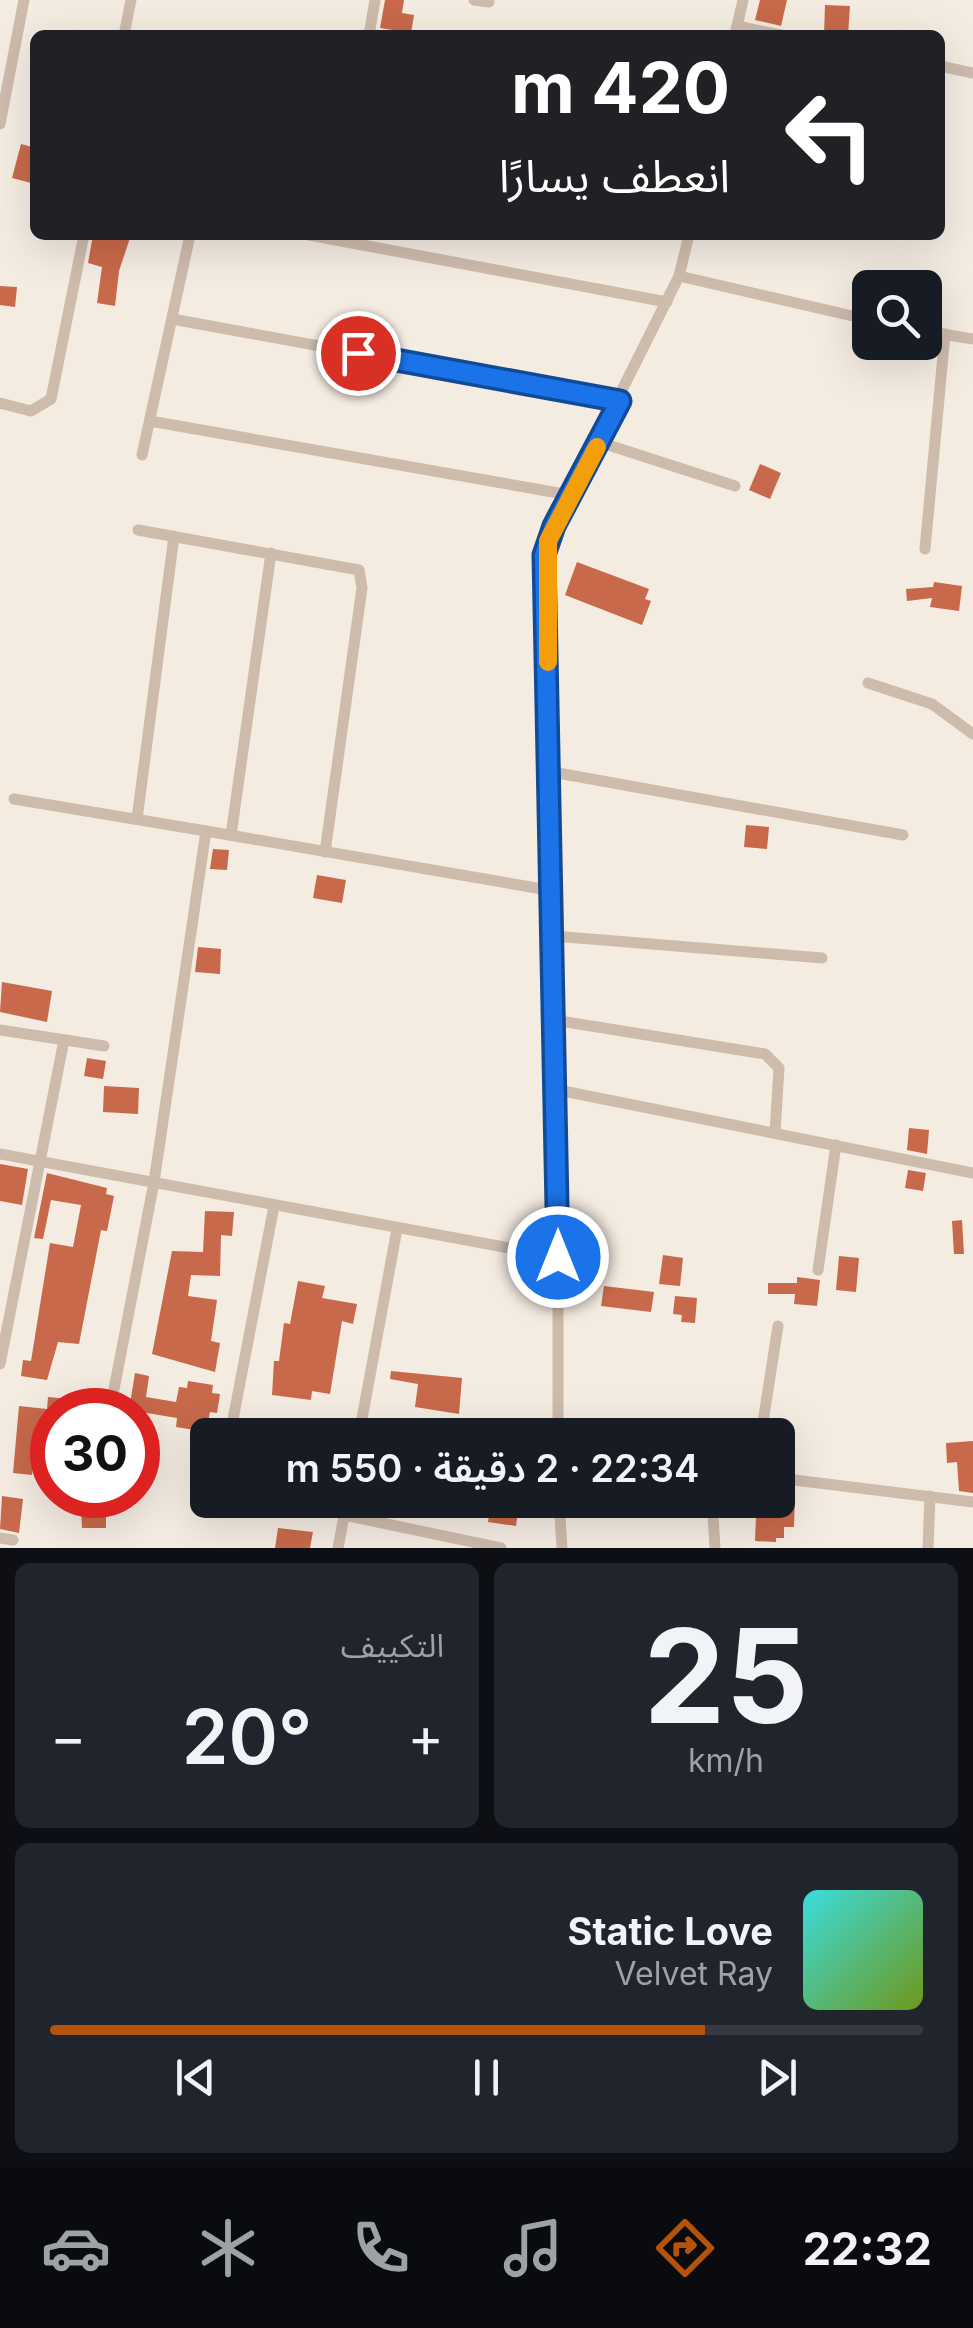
<!DOCTYPE html>
<html lang="ar">
<head>
<meta charset="utf-8">
<style>
  :root { --surface:#171b24; --page:#20242c; --text:#f1f3f6; --muted:#9ea1a6; --line:#363941; --accent:#b45309 }
  body { margin:0; font-family:Inter,"Noto Sans Arabic",sans-serif; background:var(--page); color:var(--text); direction:rtl; height:100vh; display:flex; flex-direction:column; font-size:38px; white-space:nowrap }
  * { box-sizing:border-box; margin:0 }
  p { font-size:32px; color:var(--muted) }
  .icon { flex:none; width:55px; height:55px; fill:none; stroke:currentColor; stroke-width:2; stroke-linecap:round; stroke-linejoin:round }
  .map { position:relative; height:1548px; overflow:hidden; direction:ltr }
  .details { display:flex; flex-direction:column; gap:15px; padding:15px; background:#0d0f14; flex:1 }
  .details>* { flex:none }
  .banner { position:absolute; left:30px; top:30px; width:915px; height:210px; border-radius:15px; box-shadow:0 10px 40px #0002; direction:rtl; background:#202124; color:#fff; overflow:hidden }
  .controls { position:absolute; left:852px; top:270px; display:grid; gap:20px }
  .controls a { display:grid; place-items:center; width:90px; height:90px; border-radius:15px; background:var(--surface); box-shadow:0 10px 40px #0002; font-size:50px }
  .speed { position:absolute; left:30px; top:1388px; display:flex; gap:20px; font-size:50px; font-weight:700; text-align:center }
  .speed>* { display:grid; place-content:center; width:130px; height:130px; border-radius:50%; background:var(--surface); box-shadow:0 10px 40px #0002; line-height:1 }
  .speed .limit { border:15px solid #d22; background:#fff; color:#111 }
  .pin { position:absolute; display:grid; place-items:center; width:85px; height:85px; color:#fff; margin:-42px; border:5px solid #fff; border-radius:50%; box-shadow:0 2px 10px #0007 }
  .me { position:absolute; width:110px; margin:-55px; rotate:0deg; stroke-linejoin:round; filter:drop-shadow(0 0 8px #0008) }
  .turn { display:flex; align-items:center; gap:35px; height:210px; padding:0 50px; font-size:45px }
  .turn .icon { width:130px; height:130px; stroke-width:2.5 }
  .turn b { display:block; font-size:70px; line-height:85px }
  .big { font-size:75px; font-weight:600; line-height:1.1 }
  .details .card { flex:1; display:flex; flex-direction:column; justify-content:center; gap:15px; min-width:0; padding:0 35px; border-radius:15px; background:var(--page) }
  .details .dial { align-items:center; gap:0 }
  .dial b { font-size:130px; line-height:1 }
  .song { display:flex; align-items:center; gap:30px }
  .cover { width:120px; height:120px; border-radius:15px; background:linear-gradient(135deg,hsl(180 70% 55%),hsl(80 70% 35%)) }
  .played { height:10px; border-radius:5px; background:linear-gradient(90deg,var(--accent) 75%,var(--line) 75%) }
  .keys { display:flex; justify-content:space-around; direction:ltr }
  .heat { display:flex; justify-content:space-between; align-items:center; font-size:55px; direction:ltr }
  .details .tiles { flex:1; display:grid; gap:15px; grid-template-columns:1fr 1fr }
  .card:last-child { grid-column:span 2 }
  .trip { position:absolute; left:190px; top:1418px; width:605px; height:100px; border-radius:15px; background:var(--surface); box-shadow:0 10px 40px #0002; font-weight:600; line-height:100px; text-align:center; direction:rtl }
  .tab-bar { display:flex; height:160px; justify-content:space-around; align-items:center; background:#090b0e; color:var(--muted) }
  .tab-bar .icon { width:70px; height:70px }
  .tab-bar .active { color:var(--accent) }
  .tab-bar b { font-size:45px; color:var(--text) }
  .map>svg:first-child { display:block }
</style>
</head>
<body>
<div class="map">
<svg width="973" height="1548" viewBox="0 0 973 1548">
  <rect width="100%" height="100%" fill="#f4ebe1"/>
  <!-- building -->
  <g fill="#c8694b">
    <polygon points="385,0 404,0 402,13 414,15 411,33 380,28"/>
    <polygon points="760,0 787,0 781,26 755,20"/>
    <polygon points="825,5 850,6 848,35 824,35"/>
    <polygon points="21,144 32,147 30,154 35,156 35,184 12,178"/>
    <polygon points="93,235 131,235 119,271 115,306 97,303 102,267 88,263"/>
    <polygon points="0,286 17,287 15,307 0,305"/>
    <polygon points="760,464 781,473 770,499 749,490"/>
    <polygon points="577,562 649,589 645,599 651,601 642,625 565,595"/>
    <polygon points="934,582 962,586 959,611 930,607 932,598 907,601 906,589 933,587"/>
    <polygon points="746,825 769,827 767,849 744,847"/>
    <polygon points="213,849 229,850 227,870 210,869"/>
    <polygon points="317,875 346,880 342,903 313,898"/>
    <polygon points="198,947 221,949 220,974 195,972"/>
    <polygon points="2,982 52,991 47,1022 0,1012"/>
    <polygon points="87,1058 106,1061 103,1079 84,1076"/>
    <polygon points="104,1086 139,1088 138,1114 103,1112"/>
    <polygon points="909,1128 929,1130 927,1154 907,1150"/>
    <polygon points="0,1164 28,1169 22,1205 0,1201"/>
    <polygon points="908,1170 926,1173 923,1191 905,1188"/>
    <polygon points="47,1173 107,1188 106,1194 114,1196 107,1231 101,1230 79,1344 58,1342 47,1380 21,1376 23,1360 31,1361 50,1243 73,1247 81,1205 51,1200 43,1239 34,1238"/>
    <polygon points="205,1211 234,1212 232,1236 221,1235 220,1276 191,1275 188,1296 217,1300 211,1341 220,1343 215,1372 152,1354 172,1251 203,1252"/>
    <polygon points="962,1220 964,1254 954,1254 952,1221"/>
    <polygon points="663,1255 683,1258 680,1286 659,1284"/>
    <polygon points="839,1256 859,1258 856,1292 836,1290"/>
    <polygon points="797,1277 820,1280 817,1306 794,1304 795,1294 768,1294 768,1283 797,1283"/>
    <polygon points="298,1281 325,1286 322,1298 357,1304 353,1324 342,1321 330,1394 312,1391 311,1400 272,1395 274,1361 279,1361 284,1323 290,1324"/>
    <polygon points="604,1286 654,1292 651,1312 601,1306"/>
    <polygon points="675,1296 697,1298 695,1323 681,1322 682,1315 673,1314"/>
    <polygon points="391,1371 462,1378 459,1414 415,1407 418,1384 390,1379"/>
    <polygon points="135,1373 149,1376 146,1397 176,1402 179,1387 187,1388 188,1381 213,1385 212,1393 220,1394 217,1413 210,1412 206,1432 176,1427 177,1418 129,1410"/>
    <polygon points="48,1397 69,1399 68,1410 52,1410 49,1465 33,1462 32,1475 13,1473 19,1406 47,1409"/>
    <polygon points="973,1441 973,1493 959,1491 957,1462 947,1463 946,1443"/>
    <polygon points="2,1496 23,1499 19,1533 0,1529"/>
    <polygon points="782,1496 795,1497 794,1527 784,1527 784,1538 776,1538 776,1542 755,1541 756,1516 781,1518"/>
    <polygon points="491,1501 519,1505 516,1526 488,1522"/>
    <polygon points="81,1509 106,1509 106,1528 82,1528"/>
    <polygon points="278,1528 313,1532 310,1548 275,1548"/>
  </g>
  <g fill="none" stroke-linecap="round" stroke-linejoin="round">
    <!-- street -->
    <g stroke="#cdbbac" stroke-width="11">
      <polyline points="474,0 489,2"/>
      <polyline points="737,26 781,35"/>
      <polyline points="124,35 131,0"/>
      <polyline points="369,35 375,0"/>
      <polyline points="735,35 743,0"/>
      <polyline points="940,66 973,73"/>
      <polyline points="0,124 24,0"/>
      <polyline points="309,235 667,302"/>
      <polyline points="679,276 870,320"/>
      <polyline points="172,319 620,401"/>
      <polyline points="925,331 973,339"/>
      <polyline points="0,403 31,411 51,399 84,235"/>
      <polyline points="150,421 570,495"/>
      <polyline points="599,442 735,486"/>
      <polyline points="142,455 190,235"/>
      <polyline points="138,530 359,570 362,588 325,852"/>
      <polyline points="925,549 945,334"/>
      <polyline points="868,683 932,704 973,734"/>
      <polyline points="552,772 903,835"/>
      <polyline points="14,799 206,831"/>
      <polyline points="137,819 174,536"/>
      <polyline points="231,835 271,553"/>
      <polyline points="554,936 822,958"/>
      <polyline points="554,1020 765,1054 779,1068 775,1133"/>
      <polyline points="0,1030 104,1046"/>
      <polyline points="558,1090 973,1173"/>
      <polyline points="0,1154 558,1257"/>
      <polyline points="818,1270 836,1145"/>
      <polyline points="0,1364 64,1040"/>
      <polyline points="110,1410 154,1182 206,831 554,891"/>
      <polyline points="230,1435 274,1206"/>
      <polyline points="359,1435 397,1229"/>
      <polyline points="558,1435 558,1090 545,555 554,526 679,276 689,235"/>
      <polyline points="761,1435 778,1326"/>
      <polyline points="778,1478 973,1502"/>
      <polyline points="559,1500 562,1548"/>
      <polyline points="712,1500 715,1548"/>
      <polyline points="344,1515 501,1548"/>
      <polyline points="0,1538 13,1540"/>
      <polyline points="338,1548 347,1500"/>
      <polyline points="928,1548 930,1496"/>
    </g>
  </g>
  <g fill="none" stroke-linecap="round" stroke-linejoin="round">
    <!-- route casing -->
    <g stroke="#114b97" stroke-width="25">
      <polyline id="route" points="358,353 620,401 554,526 544,555 558,1257"/>
    </g>
    <!-- route -->
    <use href="#route" stroke="#1a73e8" stroke-width="18"/>
    <!-- slow -->
    <polyline stroke="#f59e0b" stroke-width="18" points="548,662 548,541 597,447"/>
  </g>
</svg>
<div class="controls">
<a><svg class="icon" aria-label="search" viewBox="0 0 24 24"><circle cx="10" cy="10" r="6"/><path d="M15 15l6 6"/></svg></a>
</div>
<div class="speed"><div class="limit">30</div></div>
<div class="pin" style="left:358px;top:353px;background:#d93025"><svg class="icon" aria-label="arrive" viewBox="0 0 24 24"><path d="M6 21V4h12l-3 4 3 4H6"/></svg></div>
<svg class="me" style="left:558px;top:1257px" viewBox="-20 -20 40 40"><circle r="17" fill="#1a73e8" stroke="#fff" stroke-width="3"/><path d="M0-11L8 9 0 5-8 9z" fill="#fff"/></svg>
<div class="trip">22:34 · 2 دقيقة · 550 m</div>
<div class="banner">
<div class="turn"><svg class="icon" aria-label="left" viewBox="0 0 24 24"><path d="M17 20v-9H6M10 6l-5 5 5 5"/></svg><div><b>420 m</b>انعطف يسارًا</div></div>
</div>
</div>
<section class="details">
<div class="tiles">
<div class="card dial"><b>25</b><p>km/h</p></div>
<div class="card"><p>التكييف</p>
<div class="heat"><a>−</a><b class="big">20°</b><a>+</a></div>
</div>
<div class="card">
<div class="song"><i class="cover"></i><div><b>Static Love</b><p>Velvet Ray</p></div></div>
<div class="played"></div>
<div class="keys"><svg class="icon" aria-label="previous" viewBox="0 0 24 24"><path d="M18 5L8 12l10 7zM5 5v14"/></svg><svg class="icon" aria-label="pause" viewBox="0 0 24 24"><path d="M8 5v14M16 5v14"/></svg><svg class="icon" aria-label="next" viewBox="0 0 24 24"><path d="M6 5l10 7-10 7zM19 5v14"/></svg></div>
</div>
</div>
</section>
<nav class="tab-bar">
<b>22:32</b>
<svg class="icon active" aria-label="directions" viewBox="0 0 24 24"><path d="M12 3l9 9-9 9-9-9zM9 14v-3h6M13 9l2 2-2 2"/></svg>
<svg class="icon" aria-label="music" viewBox="0 0 24 24"><path d="M9 18V5l10-2v13"/><circle cx="6" cy="18" r="3"/><circle cx="16" cy="16" r="3"/></svg>
<svg class="icon" aria-label="phone" viewBox="0 0 24 24"><path d="M5 4h4l2 5-3 2q2 4 5 5l2-3 5 2v4C11 20 4 13 5 4z"/></svg>
<svg class="icon" aria-label="climate" viewBox="0 0 24 24"><path d="M12 3v18M4 7l16 10M4 17L20 7"/></svg>
<svg class="icon" aria-label="car" viewBox="0 0 24 24"><path d="M5 17H2v-5l4-1 3-4h7l3 4 3 1v5h-3M9 17h6M6 11h13"/><circle cx="7" cy="17" r="2"/><circle cx="17" cy="17" r="2"/></svg>
</nav>
</body>
</html>
